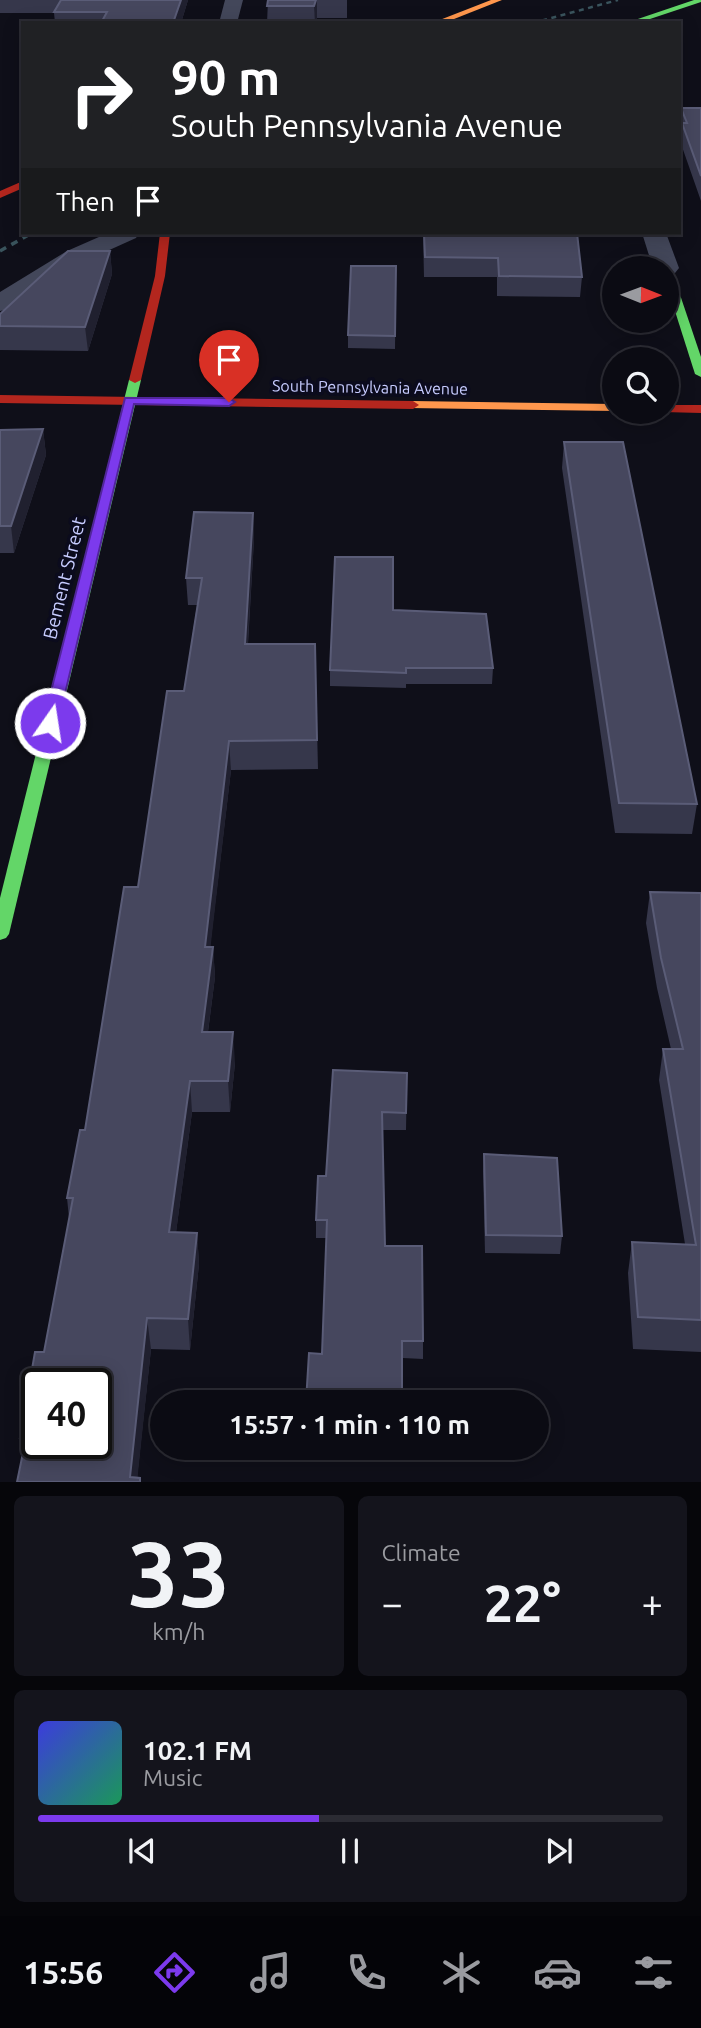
<!DOCTYPE html>
<html lang="en">
<head>
<meta charset="utf-8">
<style>
  :root { --surface:#0b0b13; --page:#14141c; --text:#f1f3f6; --muted:#9a9ba0; --line:#2b2b33; --accent:#7c3aed }
  body { margin:0; font-family:Ubuntu,sans-serif; background:var(--page); color:var(--text); height:100vh; display:flex; flex-direction:column; font-size:26px; white-space:nowrap }
  * { box-sizing:border-box; margin:0 }
  p { font-size:23px; color:var(--muted) }
  .icon { flex:none; width:38px; height:38px; fill:none; stroke:currentColor; stroke-width:2; stroke-linecap:round; stroke-linejoin:round }
  .map { position:relative; height:1482px; overflow:hidden }
  .sheet { display:flex; flex-direction:column; gap:14px; padding:14px; background:#06060a; flex:1 }
  .sheet>* { flex:none }
  .banner { position:absolute; left:21px; top:21px; width:660px; height:214px; border-radius:0px; box-shadow:0 4px 18px #0003,0 0 0 2px var(--line); background:#202124; color:#fff; overflow:hidden }
  .needle { width:46px; rotate:91deg }
  .tools { position:absolute; left:602px; top:256px; display:grid; gap:14px }
  .tools a { display:grid; place-items:center; width:77px; height:77px; border-radius:50%; background:var(--surface); box-shadow:0 4px 18px #0003,0 0 0 2px var(--line); font-size:35px }
  .speed { position:absolute; left:21px; top:1368px; display:flex; gap:14px; font-size:35px; font-weight:700; text-align:center }
  .speed>* { display:grid; place-content:center; width:91px; height:91px; border-radius:50%; background:var(--surface); box-shadow:0 4px 18px #0003,0 0 0 2px var(--line); line-height:1 }
  .speed .limit { border:4px solid #111; border-radius:10px; background:#fff; color:#111 }
  .pin { position:absolute; display:grid; place-items:center; width:60px; height:60px; color:#fff; margin:-72px -30px; border-radius:50% 50% 50% 0; rotate:-45deg; box-shadow:0 0 7px #0007 }
  .pin .icon { rotate:45deg }
  .me { position:absolute; width:77px; margin:-38px; rotate:13deg; stroke-linejoin:round; filter:drop-shadow(0 0 5px #0008) }
  .turn { display:flex; align-items:center; gap:24px; height:147px; padding:0 35px; font-size:32px }
  .turn .icon { width:91px; height:91px; stroke-width:2.5 }
  .turn b { display:block; font-size:49px; line-height:60px }
  .then { display:flex; align-items:center; height:66px; padding:0 35px; background:#0003; gap:14px; font-size:26px }
  .big { font-size:52px; font-weight:600; line-height:1.1 }
  .sheet .widget { flex:1; display:flex; flex-direction:column; justify-content:center; gap:10px; min-width:0; padding:0 24px; border-radius:10px; background:var(--page) }
  .sheet .dial { align-items:center; gap:0 }
  .dial b { font-size:91px; line-height:1 }
  .song { display:flex; align-items:center; gap:21px }
  .cover { width:84px; height:84px; border-radius:10px; background:linear-gradient(135deg,hsl(240 70% 55%),hsl(150 70% 35%)) }
  .played { height:7px; border-radius:4px; background:linear-gradient(90deg,var(--accent) 45%,var(--line) 45%) }
  .keys { display:flex; justify-content:space-around; direction:ltr }
  .heat { display:flex; justify-content:space-between; align-items:center; font-size:38px; direction:ltr }
  .sheet .tiles { flex:1; display:grid; gap:14px; grid-template-columns:1fr 1fr }
  .widget:last-child { grid-column:span 2 }
  .trip { position:absolute; left:150px; top:1390px; width:399px; height:70px; border-radius:35px; background:var(--surface); box-shadow:0 4px 18px #0003,0 0 0 2px var(--line); font-weight:600; line-height:70px; text-align:center }
  .menu { display:flex; height:112px; justify-content:space-around; align-items:center; background:#040408; color:var(--muted) }
  .menu .icon { width:49px; height:49px }
  .menu .on { color:var(--accent) }
  .menu b { font-size:32px; color:var(--text) }
  .map>svg:first-child { display:block }
</style>
</head>
<body>
<div class="map">
<svg width="701" height="1482" viewBox="0 0 701 1482">
  <rect width="100%" height="100%" fill="#0f0f19"/>
  <g fill="none" stroke-linecap="round" stroke-linejoin="round">
    <!-- street -->
    <g fill="#43475a" fill-rule="evenodd">
      <polygon points="225,0 243,0 237,23 219,23"/>
      <polygon points="108,233 139,233 136,238 85,261 9,309 0,311 0,292 67,251"/>
      <polygon points="642,233 666,233 679,268 675,273 667,275 667,268 653,268"/>
    </g>
    <!-- fast -->
    <g fill="#63d668" fill-rule="evenodd">
      <polygon points="694,0 701,0 701,2 638,23 626,23"/>
      <polygon points="667,268 672,271 701,357 701,377 695,374 667,286"/>
      <polygon points="135,377 141,380 9,934 6,938 0,940 0,898 129,380"/>
    </g>
    <!-- slow -->
    <g fill="#ff974d" fill-rule="evenodd">
      <polygon points="491,0 502,0 444,23 432,23"/>
      <polygon points="413,401 614,404 615,411 409,408 409,402"/>
    </g>
    <!-- jam -->
    <g fill="#b3261e" fill-rule="evenodd">
      <polygon points="23,181 23,188 0,198 0,191"/>
      <polygon points="160,233 170,233 165,276 141,380 135,383 129,380 155,276"/>
      <polygon points="0,395 413,401 419,405 413,409 0,403"/>
      <polygon points="667,405 701,405 701,413 663,412 667,411"/>
    </g>
    <!-- rail-far1 -->
    <polyline stroke="#3a545d" stroke-width="2.5" stroke-dasharray="5 4.5" stroke-linecap="butt" points="533,23 618,0"/>
    <!-- rail -->
    <polyline stroke="#3a545d" stroke-width="3.5" stroke-dasharray="7 6" stroke-linecap="butt" points="0,251 32,233"/>
  </g>
  <!-- wall -->
  <g fill="#36374b">
    <polygon points="0,0 188,0 181,23 55,23 54,13 0,13"/>
    <polygon points="268,0 347,0 347,18 317,18 316,23 267,23"/>
    <polygon points="681,108 701,108 701,201 680,141 681,130 679,125"/>
    <polygon points="423,233 577,233 582,277 580,297 497,296 497,277 424,277"/>
    <polygon points="110,251 112,274 88,351 0,350 0,314"/>
    <polygon points="396,266 395,349 348,348 348,335"/>
    <polygon points="43,429 46,455 14,553 0,553 0,430"/>
    <polygon points="564,442 697,804 692,834 615,833 562,468"/>
    <polygon points="253,513 254,539 248,644 315,644 318,769 231,770 210,947 213,947 215,977 208,1032 235,1063 230,1112 192,1112 176,1232 197,1233 199,1264 190,1350 151,1349 137,1478 23,1454 20,1438 44,1352 69,1218 67,1198 85,1130 138,887 184,691 197,605 188,605 186,578"/>
    <polygon points="393,610 493,668 492,684 406,684 406,688 330,686 330,670"/>
    <polygon points="650,892 701,893 701,1352 633,1349 628,1273 632,1242 685,1244 659,1080 663,1049 671,1049 657,988 646,923"/>
    <polygon points="407,1073 406,1130 382,1130 385,1246 423,1341 423,1359 322,1354 326,1238 316,1238 316,1220 326,1176"/>
    <polygon points="484,1154 562,1236 560,1254 485,1253 483,1171"/>
    <polygon points="353,1447 402,1447 402,1448"/>
  </g>
  <!-- shaded-wall -->
  <g fill="#20202f">
    <polygon points="181,0 188,0 181,23 173,23"/>
    <polygon points="316,0 317,0 317,18 316,23 315,23 314,6"/>
    <polygon points="110,251 112,274 88,351 85,327"/>
    <polygon points="43,429 46,455 14,553 11,526"/>
    <polygon points="253,513 254,539 246,672 245,644"/>
    <polygon points="229,741 231,770 207,977 205,947"/>
    <polygon points="213,947 215,977 204,1062 202,1032"/>
    <polygon points="233,1032 235,1063 230,1112 228,1081"/>
    <polygon points="190,1081 192,1112 172,1263 169,1232"/>
    <polygon points="197,1233 199,1264 190,1350 188,1319"/>
    <polygon points="147,1318 151,1349 137,1482 130,1477"/>
  </g>
  <!-- building -->
  <g fill="#46475e" stroke="#5a5c77" stroke-width="2" fill-rule="evenodd">
    <polygon points="61,0 181,0 173,23 101,23 107,12 54,12"/>
    <polygon points="268,0 316,0 314,6 267,6"/>
    <polygon points="681,108 701,108 701,176 682,123 687,123"/>
    <polygon points="424,233 577,233 582,277 499,276 498,258 425,257"/>
    <polygon points="68,251 110,251 85,327 0,326 0,314"/>
    <polygon points="351,266 396,266 395,336 348,335"/>
    <polygon points="43,429 11,526 0,526 0,430"/>
    <polygon points="564,442 623,442 697,804 619,803"/>
    <path d="M194,512L253,513L245,644H315L317,740L229,741L205,947H213L202,1032H233L228,1081H190L169,1232L197,1233L188,1319L147,1318L130,1477L140,1478V1482H17L26,1438H20L35,1352H44L73,1198H67L80,1130H85L124,887H138L167,691H184L202,578H186ZM37,1384H96V1444H37Z"/>
    <polygon points="335,557 393,557 393,610 486,614 493,668 406,668 406,673 330,670"/>
    <polygon points="650,892 701,893 701,1320 638,1317 632,1242 696,1245 663,1049 683,1049 661,958"/>
    <polygon points="333,1070 407,1073 406,1113 382,1112 385,1246 422,1246 423,1341 402,1341 402,1402 306,1402 309,1353 322,1354 327,1220 316,1220 318,1176 326,1176"/>
    <polygon points="484,1154 557,1158 562,1236 486,1235"/>
  </g>
  <!-- route -->
  <polygon fill="#7c3aed" stroke="#51269a" stroke-width="2" points="125,398 229,398 235,402 229,406 134,404 58,723 50,728 43,723"/>
  <g text-anchor="middle" dominant-baseline="central" stroke-width="7" stroke-linejoin="round" paint-order="stroke">
    <!-- far-street labels -->
    <g font-size="16" fill="#c7ccff" stroke="#0b0b1d">
      <text transform="translate(370 387) rotate(1)">South Pennsylvania Avenue</text>
    </g>
    <!-- street labels -->
    <g font-size="19" fill="#c7ccff" stroke="#0b0b1d">
      <text transform="translate(64 578) rotate(-76)">Bement Street</text>
    </g>
  </g>
</svg>
<div class="tools">
<a><svg class="needle" viewBox="-14 -14 28 28"><path d="M0-13l5 13h-10z" fill="#e53935"/><path d="M0 13l5-13h-10z" fill="#9a9ba0"/></svg></a>
<a><svg class="icon" aria-label="search" viewBox="0 0 24 24"><circle cx="10" cy="10" r="6"/><path d="M15 15l6 6"/></svg></a>
</div>
<div class="speed"><div class="limit">40</div></div>
<div class="pin" style="left:229px;top:402px;background:#d93025"><svg class="icon" aria-label="arrive" viewBox="0 0 24 24"><path d="M6 21V4h12l-3 4 3 4H6"/></svg></div>
<svg class="me" style="left:50px;top:723px" viewBox="-20 -20 40 40"><circle r="17" fill="#7c3aed" stroke="#fff" stroke-width="3"/><path d="M0-11L8 9 0 5-8 9z" fill="#fff"/></svg>
<div class="trip">15:57 · 1 min · 110 m</div>
<div class="banner">
<div class="turn"><svg class="icon" aria-label="right" viewBox="0 0 24 24"><path d="M7 20v-9h11M14 6l5 5-5 5"/></svg><div><b>90 m</b>South Pennsylvania Avenue</div></div>
<div class="then">Then<svg class="icon" aria-label="arrive" viewBox="0 0 24 24"><path d="M6 21V4h12l-3 4 3 4H6"/></svg></div>
</div>
</div>
<section class="sheet">
<div class="tiles">
<div class="widget dial"><b>33</b><p>km/h</p></div>
<div class="widget"><p>Climate</p>
<div class="heat"><a>−</a><b class="big">22°</b><a>+</a></div>
</div>
<div class="widget">
<div class="song"><i class="cover"></i><div><b>102.1 FM</b><p>Music</p></div></div>
<div class="played"></div>
<div class="keys"><svg class="icon" aria-label="previous" viewBox="0 0 24 24"><path d="M18 5L8 12l10 7zM5 5v14"/></svg><svg class="icon" aria-label="pause" viewBox="0 0 24 24"><path d="M8 5v14M16 5v14"/></svg><svg class="icon" aria-label="next" viewBox="0 0 24 24"><path d="M6 5l10 7-10 7zM19 5v14"/></svg></div>
</div>
</div>
</section>
<nav class="menu">
<b>15:56</b>
<svg class="icon on" aria-label="directions" viewBox="0 0 24 24"><path d="M12 3l9 9-9 9-9-9zM9 14v-3h6M13 9l2 2-2 2"/></svg>
<svg class="icon" aria-label="music" viewBox="0 0 24 24"><path d="M9 18V5l10-2v13"/><circle cx="6" cy="18" r="3"/><circle cx="16" cy="16" r="3"/></svg>
<svg class="icon" aria-label="phone" viewBox="0 0 24 24"><path d="M5 4h4l2 5-3 2q2 4 5 5l2-3 5 2v4C11 20 4 13 5 4z"/></svg>
<svg class="icon" aria-label="climate" viewBox="0 0 24 24"><path d="M12 3v18M4 7l16 10M4 17L20 7"/></svg>
<svg class="icon" aria-label="car" viewBox="0 0 24 24"><path d="M5 17H2v-5l4-1 3-4h7l3 4 3 1v5h-3M9 17h6M6 11h13"/><circle cx="7" cy="17" r="2"/><circle cx="17" cy="17" r="2"/></svg>
<svg class="icon" aria-label="filters" viewBox="0 0 24 24"><path d="M4 7h16M4 17h16"/><circle cx="9" cy="7" r="2"/><circle cx="15" cy="17" r="2"/></svg>
</nav>
</body>
</html>
